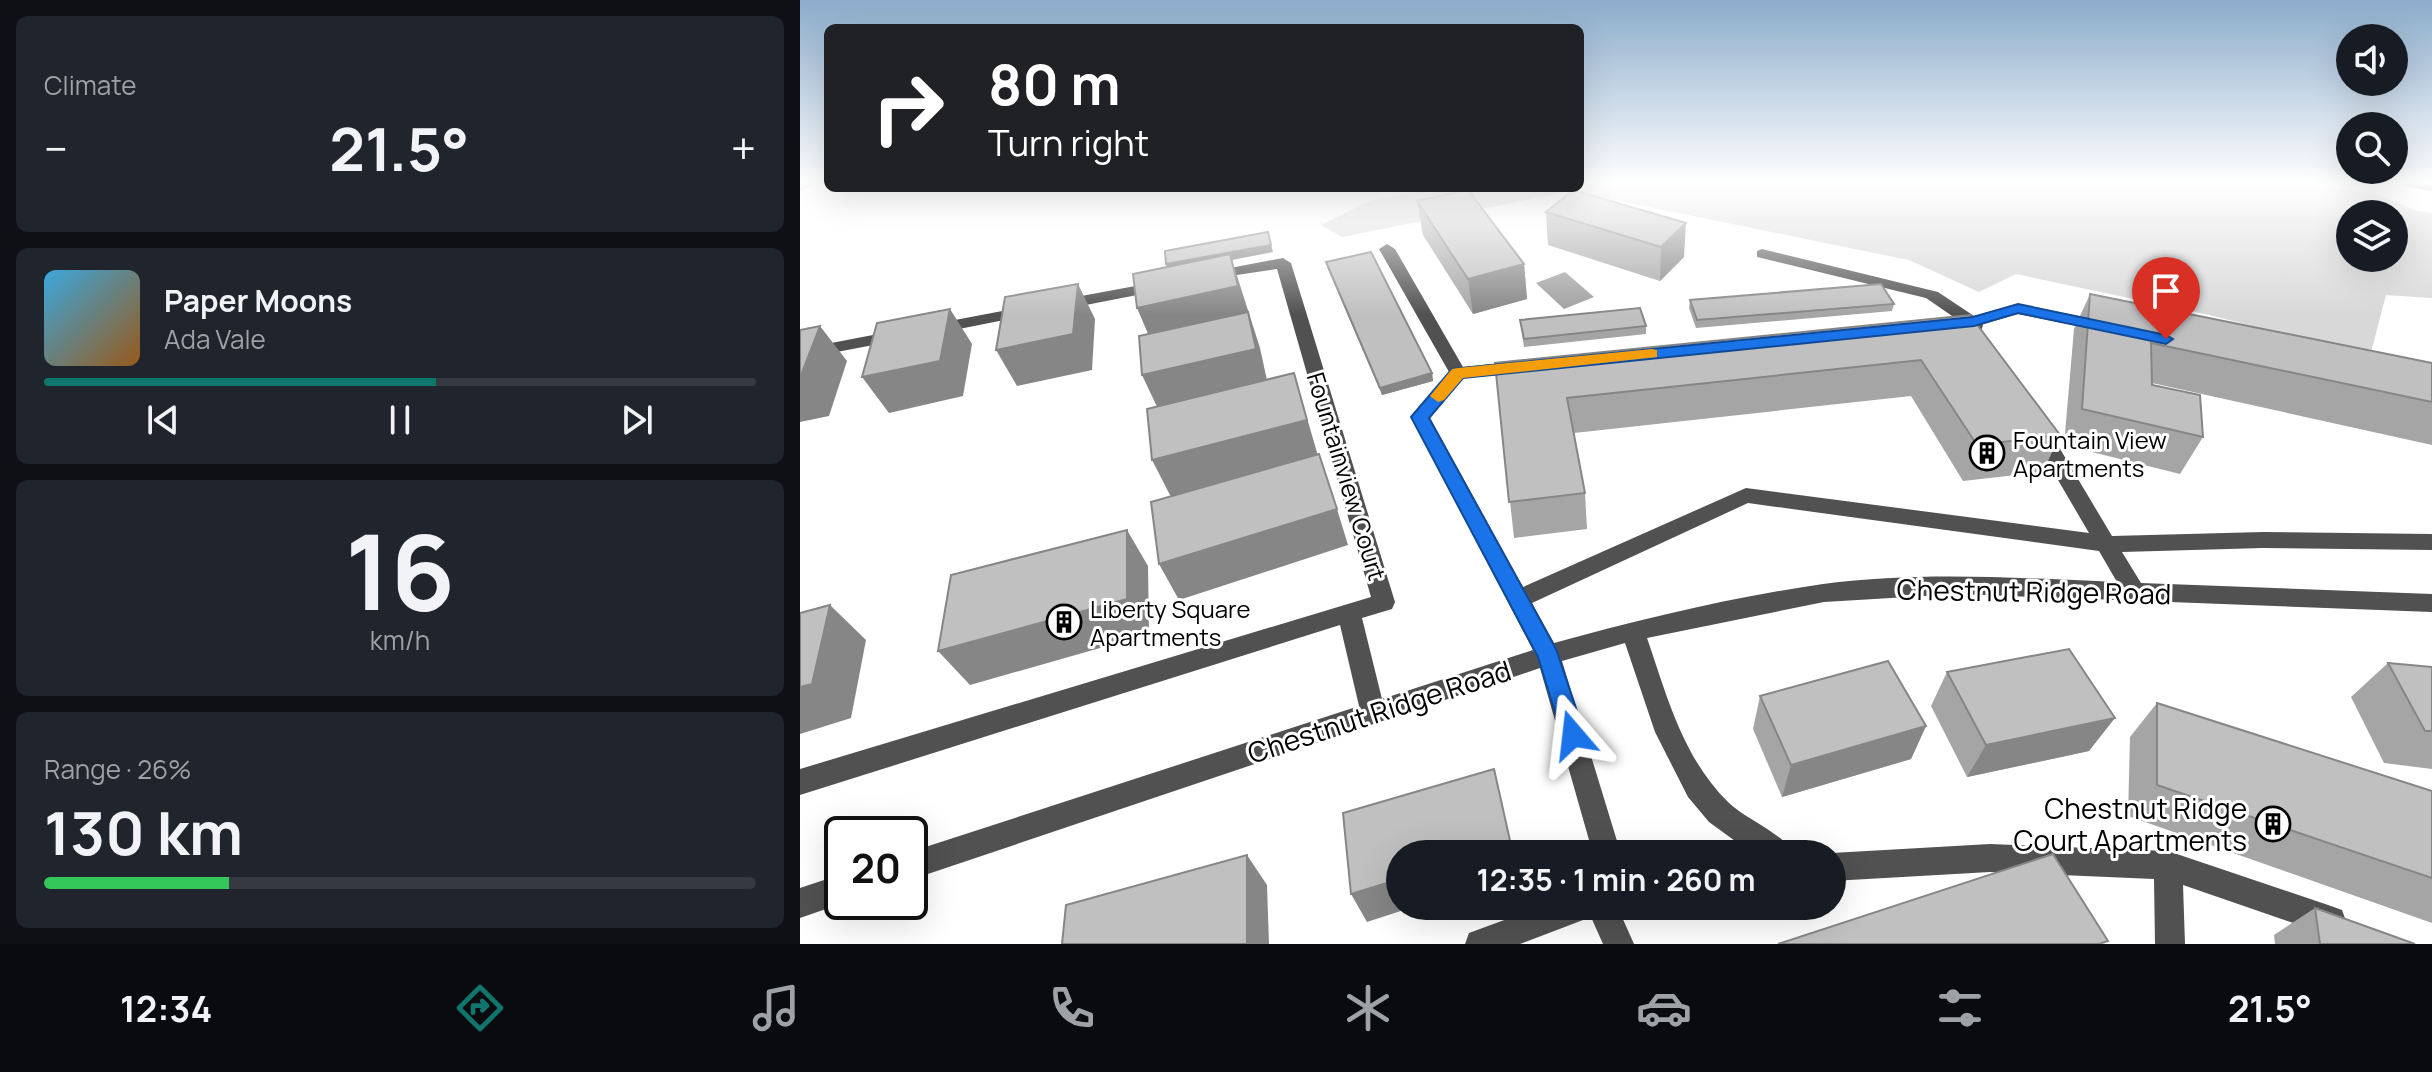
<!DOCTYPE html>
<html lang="en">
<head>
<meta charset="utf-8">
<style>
  :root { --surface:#171b24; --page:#20242c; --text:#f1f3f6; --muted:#9ea1a6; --line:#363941; --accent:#0f766e }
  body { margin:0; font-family:Manrope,sans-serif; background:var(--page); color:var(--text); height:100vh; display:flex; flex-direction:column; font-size:30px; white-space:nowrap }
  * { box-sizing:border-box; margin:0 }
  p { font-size:26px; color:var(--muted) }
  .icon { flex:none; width:44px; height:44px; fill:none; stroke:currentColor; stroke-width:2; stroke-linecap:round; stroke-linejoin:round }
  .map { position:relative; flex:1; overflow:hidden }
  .side { display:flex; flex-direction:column; gap:16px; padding:16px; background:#0d0f14; width:800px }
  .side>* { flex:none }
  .guide { position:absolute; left:24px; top:24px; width:760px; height:168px; border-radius:12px; box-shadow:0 8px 32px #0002; background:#202124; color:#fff; overflow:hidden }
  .controls { position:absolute; left:1536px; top:24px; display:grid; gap:16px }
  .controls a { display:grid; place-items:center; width:72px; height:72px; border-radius:50%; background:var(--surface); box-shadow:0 8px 32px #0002; font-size:40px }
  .speed { position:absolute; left:24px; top:816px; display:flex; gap:16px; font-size:40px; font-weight:700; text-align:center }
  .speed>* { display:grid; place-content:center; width:104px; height:104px; border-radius:50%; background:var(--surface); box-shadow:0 8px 32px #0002; line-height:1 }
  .speed .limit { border:4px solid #111; border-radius:12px; background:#fff; color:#111 }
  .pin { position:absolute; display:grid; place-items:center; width:68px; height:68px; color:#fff; margin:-82px -34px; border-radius:50% 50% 50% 0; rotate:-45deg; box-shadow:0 0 8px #0007 }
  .pin .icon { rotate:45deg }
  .me { position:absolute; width:88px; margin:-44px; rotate:343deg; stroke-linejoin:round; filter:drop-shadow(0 0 6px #0008) }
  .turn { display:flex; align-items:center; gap:28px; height:168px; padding:0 32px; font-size:36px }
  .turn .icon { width:104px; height:104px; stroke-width:2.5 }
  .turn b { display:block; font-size:56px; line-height:68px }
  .big { font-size:60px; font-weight:700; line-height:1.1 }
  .side .widget { flex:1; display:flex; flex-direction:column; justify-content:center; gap:12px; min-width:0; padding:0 28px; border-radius:12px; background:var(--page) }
  .side .dial { align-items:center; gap:0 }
  .dial b { font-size:104px; line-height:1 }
  .song { display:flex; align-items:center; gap:24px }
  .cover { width:96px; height:96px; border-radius:12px; background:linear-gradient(135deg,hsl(200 70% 55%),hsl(30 70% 35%)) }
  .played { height:8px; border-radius:4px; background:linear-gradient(90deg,var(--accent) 55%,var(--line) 55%) }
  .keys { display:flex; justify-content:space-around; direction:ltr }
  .heat { display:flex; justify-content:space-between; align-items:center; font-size:44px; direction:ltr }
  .charge { height:12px; border-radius:6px; background:linear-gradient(90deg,#34c759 26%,var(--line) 0) }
  .trip { position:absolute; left:586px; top:840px; width:460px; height:80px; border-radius:40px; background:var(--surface); box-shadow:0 8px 32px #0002; font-weight:700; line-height:80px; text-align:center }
  .tab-bar { display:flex; height:128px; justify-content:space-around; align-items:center; background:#090b0e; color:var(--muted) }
  .tab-bar .icon { width:56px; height:56px }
  .tab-bar .current { color:var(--accent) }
  .tab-bar b { font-size:36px; color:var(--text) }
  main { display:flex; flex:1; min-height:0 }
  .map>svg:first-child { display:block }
</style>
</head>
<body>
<main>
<section class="side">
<div class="widget"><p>Climate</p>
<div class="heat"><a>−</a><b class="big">21.5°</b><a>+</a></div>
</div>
<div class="widget">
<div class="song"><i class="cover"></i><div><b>Paper Moons</b><p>Ada Vale</p></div></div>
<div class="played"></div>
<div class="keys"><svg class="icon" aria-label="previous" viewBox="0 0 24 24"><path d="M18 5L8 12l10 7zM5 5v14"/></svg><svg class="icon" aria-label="pause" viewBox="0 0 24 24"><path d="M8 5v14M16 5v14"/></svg><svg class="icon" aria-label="next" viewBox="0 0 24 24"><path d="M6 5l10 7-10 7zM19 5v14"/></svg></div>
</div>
<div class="widget dial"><b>16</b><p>km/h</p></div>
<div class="widget"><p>Range · 26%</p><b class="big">130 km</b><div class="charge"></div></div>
</section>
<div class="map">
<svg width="1632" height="944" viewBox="0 0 1632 944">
  <rect width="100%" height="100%" fill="#fff"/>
  <!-- green -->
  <path fill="#d8d8d8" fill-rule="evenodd" d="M780,183H1503L1578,195L1617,211L1632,213V298L1586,295L1570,356L1409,315L1216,274L1179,292L1109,260L770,191L542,237L521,225L569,201L638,188H780ZM1550,214H1594V258H1550Z"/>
  <!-- water -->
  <polygon fill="#9f9f9f" points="765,272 794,297 764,309 736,283"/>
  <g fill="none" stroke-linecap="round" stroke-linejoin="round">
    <!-- stream -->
    <polyline stroke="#9f9f9f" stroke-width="8" points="0,187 9,183"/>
    <!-- minor -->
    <g fill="#515151" fill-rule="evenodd">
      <polygon points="1602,183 1632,183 1632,191 1604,186"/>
      <path d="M587,244L595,249L663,367L721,361L730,367L721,373L663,378L630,418L723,587L946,488L1289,533L1230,432L1240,426L1247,427L1312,536L1463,532L1632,534V550L1463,548L1322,552L1341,583L1632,594V612L1158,594L1024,602L847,638C867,696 883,758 928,802C945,819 986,835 994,854H953L909,822L888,797L855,732L825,643L762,661L821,854H793L740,668L110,880V852L559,706L540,625L0,795V769L571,597L477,269L403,280L401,277L409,272L483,258L491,263L595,602L592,609L562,618L582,699L733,650L611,417L649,372L579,249ZM948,503L1299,551L1317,582C1219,578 1120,571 1023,584C933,597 842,619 754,643L732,603Z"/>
      <path d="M962,249L1138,292L1174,316L1218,304L1303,321L1311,326L1303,331L1218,314L1183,324L1182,329C1172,331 1146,331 1139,324L1141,320L1155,318L1126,298L957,257V251Z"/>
      <polygon points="362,281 368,283 368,289 260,310 252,305 260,300"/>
      <polygon points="229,306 235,308 235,314 134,334 126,329 134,324"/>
      <polygon points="99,330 107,335 105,339 0,359 0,349"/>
      <polygon points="1190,844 1368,851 1531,906 1542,910 1546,921 1542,932 1531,936 1383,885 1385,944 1355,944 1354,879 1190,872 1032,881 1032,854 1029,854 1032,853"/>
      <polygon points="42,874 42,902 46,902 0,918 0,888"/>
      <polygon points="742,906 817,906 834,944 803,944 791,917 720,944 665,944 669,933"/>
    </g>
  </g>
  <!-- wall -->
  <g fill="#a5a5a5">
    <polygon points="773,190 884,257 860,281 748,245 746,212"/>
    <polygon points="617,201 724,264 727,299 673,314 623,235"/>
    <polygon points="526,262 632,373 633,381 582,395 528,269"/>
    <polygon points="1290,294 1632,363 1632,445 1352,383 1352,385 1403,437 1380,474 1264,445 1274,329"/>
    <polygon points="890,300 1094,304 1092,311 896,328 889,308"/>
    <polygon points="1170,315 1260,435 1243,472 1163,481 1111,396 774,433 785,493 787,529 714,538 695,363"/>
    <polygon points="720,320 846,326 846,334 724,347"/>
    <polygon points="1588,663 1632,667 1632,769 1584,763 1551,697"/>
    <polygon points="1147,672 1289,751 1167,777 1131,706"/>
    <polygon points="960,696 1126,726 1111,759 982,797 953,729"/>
    <polygon points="1357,703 1632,791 1632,923 1328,816 1330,737"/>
    <polygon points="1515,908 1615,944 1475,944 1474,935"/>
  </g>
  <!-- shaded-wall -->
  <g fill="#868686">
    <polygon points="886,223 884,257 860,281 861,247"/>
    <polygon points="468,232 473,252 432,260 460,348 468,385 359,411 342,375 352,343 337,308 369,272 366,264"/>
    <polygon points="724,264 727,299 673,314 668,279"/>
    <polygon points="278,284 295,319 292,370 217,386 196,350"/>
    <polygon points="150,309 172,344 163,396 89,413 62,377"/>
    <polygon points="20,326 47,361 29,416 0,422 0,378"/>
    <polygon points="494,373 518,456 371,497 352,460"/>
    <polygon points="632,373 633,381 582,395 580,388"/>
    <polygon points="537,509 548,545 379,600 359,564"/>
    <polygon points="327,530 348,566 349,634 170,685 138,651"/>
    <polygon points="30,605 66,640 51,718 0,734 0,687"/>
    <polygon points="1315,718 1289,751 1167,777 1186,745"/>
    <polygon points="1126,726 1111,759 982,797 991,765"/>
    <polygon points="711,845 713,854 681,854"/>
    <polygon points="447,855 467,885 469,944 447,944"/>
    <polygon points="600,879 600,906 616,906 567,922 551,894"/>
  </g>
  <!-- building -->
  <g fill="#c0c0c0" stroke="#868686" stroke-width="2">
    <polygon points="668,190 724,264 668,279 617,201"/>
    <polygon points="773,190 886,223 861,247 746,212"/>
    <polygon points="468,232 471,245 366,264 365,251"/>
    <polygon points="571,252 632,373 580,388 526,262"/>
    <polygon points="430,254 438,286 337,308 333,274"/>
    <polygon points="278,284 273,334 196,350 205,297"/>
    <polygon points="1081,284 1094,304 897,320 890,300"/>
    <polygon points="1290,294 1632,363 1632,402 1351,343 1352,385 1400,395 1403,437 1282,409"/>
    <polygon points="840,308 846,326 724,339 720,320"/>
    <polygon points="150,309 140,361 62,377 77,323"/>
    <polygon points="448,312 456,349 342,375 339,336"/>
    <polygon points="1170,315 1260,435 1177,445 1121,360 767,398 785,493 709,502 695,363"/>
    <polygon points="20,326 0,378 0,330"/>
    <polygon points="494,373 507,420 352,460 347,409"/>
    <polygon points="519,454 537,509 359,564 351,502"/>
    <polygon points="327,530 327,599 138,651 151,575"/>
    <polygon points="30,605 12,684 0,687 0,613"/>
    <polygon points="1269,649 1315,718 1186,745 1147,672"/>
    <polygon points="1088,661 1126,726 991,765 960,696"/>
    <polygon points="1588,663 1632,667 1632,731 1625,731"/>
    <polygon points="1357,703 1632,791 1632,878 1357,785"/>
    <polygon points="694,769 711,845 681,854 600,854 600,879 551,894 543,813"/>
    <polygon points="1253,854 1308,941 1299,944 978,944"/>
    <polygon points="447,855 447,944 262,944 266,905"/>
    <polygon points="1515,908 1615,944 1520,944"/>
  </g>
  <!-- sky -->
  <linearGradient id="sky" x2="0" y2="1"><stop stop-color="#8baccb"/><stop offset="0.58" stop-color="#fff"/><stop offset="1" stop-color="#fff" stop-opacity="0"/></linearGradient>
  <rect width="1632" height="315" fill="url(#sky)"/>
  <!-- route -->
  <polygon fill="#1a73e8" stroke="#114b97" stroke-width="2" points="1218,304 1366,335 1373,339 1366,344 1218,313 1174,326 663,378 629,418 756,649 785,735 781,742 773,746 764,742 738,657 611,417 652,369 1173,317"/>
  <!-- slow -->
  <polygon fill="#f59e0b" points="852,349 857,350 857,357 663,378 644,400 638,402 630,396 652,369 658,368"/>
  <!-- icons -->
  <defs>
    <g id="building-ring" transform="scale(1.8)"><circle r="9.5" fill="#fff" stroke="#000" stroke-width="1.5"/><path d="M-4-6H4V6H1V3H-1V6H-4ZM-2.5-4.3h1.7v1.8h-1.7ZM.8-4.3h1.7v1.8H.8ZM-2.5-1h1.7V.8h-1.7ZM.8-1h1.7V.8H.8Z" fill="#000"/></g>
  </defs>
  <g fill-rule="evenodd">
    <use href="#building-ring" x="1187" y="453"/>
    <use href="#building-ring" x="264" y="622"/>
    <use href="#building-ring" x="1473" y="824"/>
  </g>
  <g text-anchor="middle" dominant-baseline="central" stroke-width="6" stroke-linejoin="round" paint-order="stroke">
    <!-- poi labels -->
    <g font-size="24" fill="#000" stroke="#fff" text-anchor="start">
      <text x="1213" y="439">Fountain View<tspan x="1213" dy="28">Apartments</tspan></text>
      <text x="290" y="608">Liberty Square<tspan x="290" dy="28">Apartments</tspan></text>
    </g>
    <!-- street labels -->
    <g font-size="24" fill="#000" stroke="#fff">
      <text transform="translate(547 476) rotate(73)">Fountainview Court</text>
    </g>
    <!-- near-street labels -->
    <g font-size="28" fill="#000" stroke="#fff">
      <text transform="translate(1234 591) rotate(1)">Chestnut Ridge Road</text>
      <text transform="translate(579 711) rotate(-18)">Chestnut Ridge Road</text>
    </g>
    <!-- near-poi labels -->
    <g font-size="28" fill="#000" stroke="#fff" text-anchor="end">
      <text x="1447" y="808">Chestnut Ridge<tspan x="1447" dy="32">Court Apartments</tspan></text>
    </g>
  </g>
</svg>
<div class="controls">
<a><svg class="icon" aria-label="sound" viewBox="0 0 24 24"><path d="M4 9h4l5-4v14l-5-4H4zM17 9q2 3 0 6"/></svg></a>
<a><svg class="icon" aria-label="search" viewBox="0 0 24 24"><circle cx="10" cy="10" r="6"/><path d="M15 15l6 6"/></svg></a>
<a><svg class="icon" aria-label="layers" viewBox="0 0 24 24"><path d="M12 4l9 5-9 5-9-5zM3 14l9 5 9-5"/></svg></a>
</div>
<div class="speed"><div class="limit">20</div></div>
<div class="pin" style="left:1366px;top:339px;background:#d93025"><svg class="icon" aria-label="arrive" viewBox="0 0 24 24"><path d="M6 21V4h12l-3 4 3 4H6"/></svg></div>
<svg class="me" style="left:773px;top:735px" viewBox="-20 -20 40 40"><path d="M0-17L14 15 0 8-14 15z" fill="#1a73e8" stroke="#fff" stroke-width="4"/></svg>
<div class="trip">12:35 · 1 min · 260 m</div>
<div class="guide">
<div class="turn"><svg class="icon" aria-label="right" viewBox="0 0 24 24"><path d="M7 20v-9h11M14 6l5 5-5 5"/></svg><div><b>80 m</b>Turn right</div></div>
</div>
</div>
</main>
<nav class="tab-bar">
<b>12:34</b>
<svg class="icon current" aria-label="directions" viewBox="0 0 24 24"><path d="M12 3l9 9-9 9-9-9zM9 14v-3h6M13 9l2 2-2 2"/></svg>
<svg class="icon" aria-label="music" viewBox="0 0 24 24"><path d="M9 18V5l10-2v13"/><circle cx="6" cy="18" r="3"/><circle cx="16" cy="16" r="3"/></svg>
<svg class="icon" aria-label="phone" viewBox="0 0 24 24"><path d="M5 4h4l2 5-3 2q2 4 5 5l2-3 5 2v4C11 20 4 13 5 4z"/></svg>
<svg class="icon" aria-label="climate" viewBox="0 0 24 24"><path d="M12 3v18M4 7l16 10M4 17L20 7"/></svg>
<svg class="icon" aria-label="car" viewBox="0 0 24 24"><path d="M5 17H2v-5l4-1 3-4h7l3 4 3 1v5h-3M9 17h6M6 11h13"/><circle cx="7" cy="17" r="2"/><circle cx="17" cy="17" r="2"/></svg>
<svg class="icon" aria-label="filters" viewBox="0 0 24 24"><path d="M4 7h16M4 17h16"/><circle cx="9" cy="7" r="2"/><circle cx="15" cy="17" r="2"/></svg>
<b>21.5°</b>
</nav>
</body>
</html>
